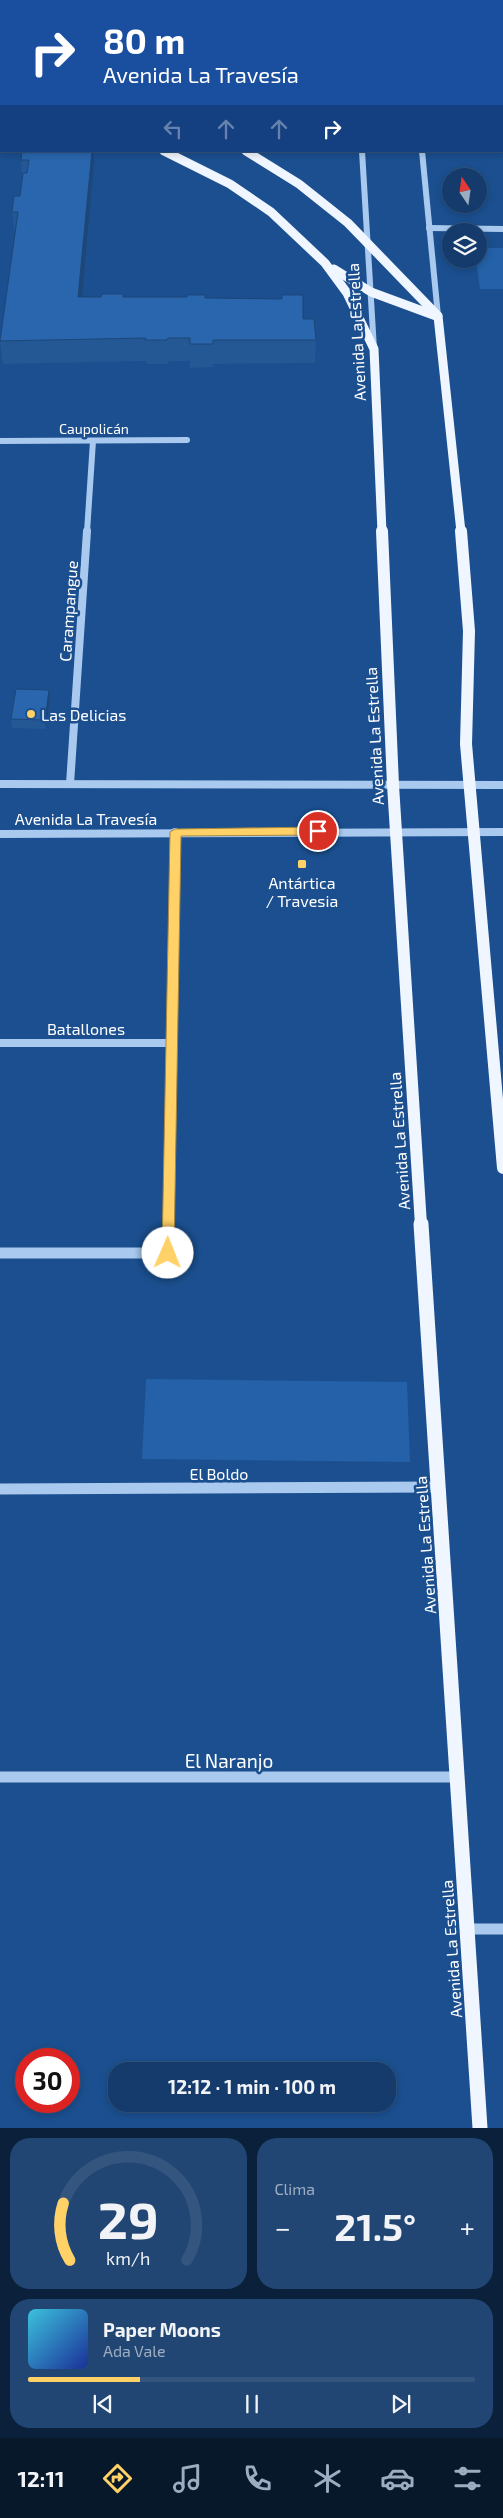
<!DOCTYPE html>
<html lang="es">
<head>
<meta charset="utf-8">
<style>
  :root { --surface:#143b6b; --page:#214673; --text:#f1f3f6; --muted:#9dadc1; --line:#33557e; --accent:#ffd166 }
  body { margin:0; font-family:"Exo 2",sans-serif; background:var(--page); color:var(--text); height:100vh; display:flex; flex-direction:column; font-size:19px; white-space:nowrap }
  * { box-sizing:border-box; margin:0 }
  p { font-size:16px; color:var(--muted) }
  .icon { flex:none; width:28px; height:28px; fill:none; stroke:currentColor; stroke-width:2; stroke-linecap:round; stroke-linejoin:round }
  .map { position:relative; height:2128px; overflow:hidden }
  .panel { display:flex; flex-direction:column; gap:10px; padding:10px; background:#0b203b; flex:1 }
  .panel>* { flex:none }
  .top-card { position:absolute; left:0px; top:0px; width:504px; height:152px; box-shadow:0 2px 8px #0003,0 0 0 1px var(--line); background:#1a4fa0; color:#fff; overflow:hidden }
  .needle { width:32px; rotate:347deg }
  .buttons { position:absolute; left:442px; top:168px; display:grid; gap:10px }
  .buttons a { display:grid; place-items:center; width:45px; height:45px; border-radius:50%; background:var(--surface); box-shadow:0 2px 8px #0003,0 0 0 1px var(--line); font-size:25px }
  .speed { position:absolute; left:15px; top:2048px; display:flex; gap:10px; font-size:25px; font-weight:700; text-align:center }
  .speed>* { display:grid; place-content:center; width:65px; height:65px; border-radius:50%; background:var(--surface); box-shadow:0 2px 8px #0003,0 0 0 1px var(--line); line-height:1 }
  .speed .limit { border:8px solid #d22; background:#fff; color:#111 }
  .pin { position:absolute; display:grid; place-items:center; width:42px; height:42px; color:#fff; margin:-21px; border:2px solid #fff; border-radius:50%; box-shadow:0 1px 5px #0007 }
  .me { position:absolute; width:55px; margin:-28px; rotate:1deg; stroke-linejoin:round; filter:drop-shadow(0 0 4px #0008) }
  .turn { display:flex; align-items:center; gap:18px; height:105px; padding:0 20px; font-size:22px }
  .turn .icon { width:65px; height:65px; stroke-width:2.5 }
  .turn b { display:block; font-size:35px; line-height:42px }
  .lanes { display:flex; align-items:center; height:48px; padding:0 20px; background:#0003; justify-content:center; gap:25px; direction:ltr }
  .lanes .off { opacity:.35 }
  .big { font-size:38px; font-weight:700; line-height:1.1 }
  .panel .tile { flex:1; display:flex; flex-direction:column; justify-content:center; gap:8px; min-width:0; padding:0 18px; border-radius:20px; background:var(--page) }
  .panel .dial { align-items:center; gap:0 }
  .dial svg { height:130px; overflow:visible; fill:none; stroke:var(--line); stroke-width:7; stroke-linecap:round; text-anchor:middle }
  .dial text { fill:var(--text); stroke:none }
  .song { display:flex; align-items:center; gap:15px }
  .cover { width:60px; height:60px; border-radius:8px; background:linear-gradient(135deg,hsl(190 70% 55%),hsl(230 70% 35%)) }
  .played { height:5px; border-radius:2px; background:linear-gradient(90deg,var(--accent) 25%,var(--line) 25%) }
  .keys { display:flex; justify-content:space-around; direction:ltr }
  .heat { display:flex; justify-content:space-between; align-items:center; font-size:28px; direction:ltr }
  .panel .tiles { flex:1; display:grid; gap:10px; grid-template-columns:1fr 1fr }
  .tile:last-child { grid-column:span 2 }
  .trip { position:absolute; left:108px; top:2062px; width:288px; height:50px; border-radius:20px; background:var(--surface); box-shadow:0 2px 8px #0003,0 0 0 1px var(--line); font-weight:700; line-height:50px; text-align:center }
  .tab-bar { display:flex; height:80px; justify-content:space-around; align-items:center; background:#08182b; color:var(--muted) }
  .tab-bar .icon { width:35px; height:35px }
  .tab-bar .current { color:var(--accent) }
  .tab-bar b { font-size:22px; color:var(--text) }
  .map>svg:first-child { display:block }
</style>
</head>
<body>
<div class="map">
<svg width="503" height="2128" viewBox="0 0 503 2128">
  <rect width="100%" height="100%" fill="#1b4f8f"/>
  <!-- green -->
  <g fill="#2461a8">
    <polygon points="479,248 503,248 503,289 480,289 476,259 479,259"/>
    <polygon points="146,1379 407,1382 410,1462 142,1459"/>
  </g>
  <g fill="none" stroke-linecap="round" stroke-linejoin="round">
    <!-- minor-far2 -->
    <g stroke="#a9c9ee" stroke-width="6">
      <polyline points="362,151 374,349"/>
      <polyline points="422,151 438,316"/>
      <polyline points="429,228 503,229"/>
      <polyline points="0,441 187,440"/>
      <polyline points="87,532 93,441"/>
    </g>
    <!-- minor-far1 -->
    <g stroke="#a9c9ee" stroke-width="8">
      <polyline points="0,784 503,785"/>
      <polyline points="70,784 87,531"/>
      <polyline points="0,834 503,832"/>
      <polyline points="0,1043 172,1043"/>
      <polyline points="168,1225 175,832"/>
    </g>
    <!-- minor -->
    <g stroke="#a9c9ee" stroke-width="11">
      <polyline points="0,1253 168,1253 168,1224"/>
      <polyline points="0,1489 439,1487"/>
      <polyline points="0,1777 457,1777"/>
      <polyline points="466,1929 503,1929"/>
    </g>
    <!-- major-far2 -->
    <g stroke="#f0f6ff" stroke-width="9">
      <polyline points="164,151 230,184 271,212 325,263 347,293 374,349 382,532"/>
      <polyline points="246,151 299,184 348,223 438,316"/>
      <polyline points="334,269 371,292 436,316"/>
      <polyline points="438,316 461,532"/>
    </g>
    <!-- major-far1 -->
    <g stroke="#f0f6ff" stroke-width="12">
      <polyline points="382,531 393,785 421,1225"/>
      <polyline points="461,531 469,631 466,744 503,1168"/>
    </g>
    <!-- major -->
    <polyline stroke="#f0f6ff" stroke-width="15" points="421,1224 480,2128"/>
  </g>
  <!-- wall -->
  <g fill="#245895">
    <polygon points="0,0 287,0 287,1 1,1 1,19 0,19"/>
    <polygon points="22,151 94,151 94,164 82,297 205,298 303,319 316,340 315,363 213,364 213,367 190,368 190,361 169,361 168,364 147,364 146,361 3,364 0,341 15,234 12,212 20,196 22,176 21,160"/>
    <polygon points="50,699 46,729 12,728 11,719"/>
  </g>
  <!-- shaded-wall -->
  <g fill="#1d4779">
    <polygon points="92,151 94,151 94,164 80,320 78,297"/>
    <polygon points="49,690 50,699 46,729 45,720"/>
  </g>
  <!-- building -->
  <g fill="#2a66ad" stroke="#1d4779">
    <rect x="57" y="0" width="230" height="1"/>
    <polygon points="22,151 92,151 78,297 101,297 102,294 123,294 123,297 187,297 187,295 205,295 205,298 282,299 282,295 303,295 303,319 314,319 316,340 213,340 213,344 190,344 190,338 168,338 167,340 145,340 146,338 0,341 18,212 12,212 14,196 20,196 23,173 27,173 29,160 21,160"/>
    <polygon points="16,689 49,690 45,720 11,719"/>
  </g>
  <!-- route -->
  <polygon fill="#ffd166" stroke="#a68842" points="318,827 323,831 318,835 181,836 174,1253 168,1258 162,1253 170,832 175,829"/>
  <!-- markers -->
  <g fill="#ffd166" stroke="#1b4f8f" stroke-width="2">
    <circle cx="31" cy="714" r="5"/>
    <rect x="297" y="859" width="10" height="10" rx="2.5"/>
  </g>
  <g text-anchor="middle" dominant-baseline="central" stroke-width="5" stroke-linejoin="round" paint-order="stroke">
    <!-- far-street labels -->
    <g font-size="14" fill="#fff" stroke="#1b4f8f">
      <text x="94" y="428">Caupolicán</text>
    </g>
    <!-- street labels -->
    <g font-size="16" fill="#fff" stroke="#1b4f8f">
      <text transform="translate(356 332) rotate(-93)">Avenida La Estrella</text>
      <text transform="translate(68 611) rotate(-86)">Carampangue</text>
      <text transform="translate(374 736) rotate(-93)">Avenida La Estrella</text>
      <text x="86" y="818">Avenida La Travesía</text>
      <text x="86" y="1028">Batallones</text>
      <text transform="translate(399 1141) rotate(-94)">Avenida La Estrella</text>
      <text x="219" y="1473">El Boldo</text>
      <text transform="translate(425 1545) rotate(-94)">Avenida La Estrella</text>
      <text transform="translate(451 1949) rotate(-94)">Avenida La Estrella</text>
    </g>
    <!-- poi labels -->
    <g font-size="16" fill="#fff" stroke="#1b4f8f" text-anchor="start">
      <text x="41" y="714">Las Delicias</text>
      <text x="302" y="882" text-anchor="middle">Antártica<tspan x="302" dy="18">/ Travesia</tspan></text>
    </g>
    <!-- near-street labels -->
    <g font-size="19" fill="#fff" stroke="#1b4f8f">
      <text x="229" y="1760">El Naranjo</text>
    </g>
  </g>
</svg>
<div class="buttons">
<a><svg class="needle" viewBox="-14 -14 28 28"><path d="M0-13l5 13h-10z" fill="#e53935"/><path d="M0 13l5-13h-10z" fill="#9dadc1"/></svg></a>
<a><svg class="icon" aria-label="layers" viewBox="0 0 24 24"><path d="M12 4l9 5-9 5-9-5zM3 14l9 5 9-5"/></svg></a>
</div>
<div class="speed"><div class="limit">30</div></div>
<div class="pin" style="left:318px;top:831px;background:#d93025"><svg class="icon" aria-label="arrive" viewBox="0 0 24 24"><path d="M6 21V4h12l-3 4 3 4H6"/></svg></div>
<svg class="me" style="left:168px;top:1253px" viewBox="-20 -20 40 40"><circle r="19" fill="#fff"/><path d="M0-13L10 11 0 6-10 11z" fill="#ffd166"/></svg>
<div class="trip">12:12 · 1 min · 100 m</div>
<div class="top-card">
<div class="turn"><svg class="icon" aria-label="right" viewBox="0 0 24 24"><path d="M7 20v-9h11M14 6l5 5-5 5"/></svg><div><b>80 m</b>Avenida La Travesía</div></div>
<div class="lanes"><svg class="icon off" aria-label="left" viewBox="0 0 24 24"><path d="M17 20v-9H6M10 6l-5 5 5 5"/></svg><svg class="icon off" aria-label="ahead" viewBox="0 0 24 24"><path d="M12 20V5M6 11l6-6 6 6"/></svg><svg class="icon off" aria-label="ahead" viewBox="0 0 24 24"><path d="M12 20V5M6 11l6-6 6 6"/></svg><svg class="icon" aria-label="right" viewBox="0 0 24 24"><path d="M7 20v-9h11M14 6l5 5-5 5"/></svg></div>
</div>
</div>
<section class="panel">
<div class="tiles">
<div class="tile dial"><svg viewBox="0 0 100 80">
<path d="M14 69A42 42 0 1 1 86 69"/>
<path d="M14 69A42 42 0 0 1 10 34" stroke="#ffd166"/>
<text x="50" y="56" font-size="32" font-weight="700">29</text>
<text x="50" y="72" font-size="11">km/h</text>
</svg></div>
<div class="tile"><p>Clima</p>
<div class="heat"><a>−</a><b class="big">21.5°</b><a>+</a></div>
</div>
<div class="tile">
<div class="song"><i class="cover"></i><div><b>Paper Moons</b><p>Ada Vale</p></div></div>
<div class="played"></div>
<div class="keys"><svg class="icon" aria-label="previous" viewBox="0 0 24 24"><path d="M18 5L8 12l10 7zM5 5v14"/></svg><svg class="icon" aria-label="pause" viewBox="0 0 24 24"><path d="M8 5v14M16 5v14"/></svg><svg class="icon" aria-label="next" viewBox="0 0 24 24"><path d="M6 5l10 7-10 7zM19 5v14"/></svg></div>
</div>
</div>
</section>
<nav class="tab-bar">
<b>12:11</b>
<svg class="icon current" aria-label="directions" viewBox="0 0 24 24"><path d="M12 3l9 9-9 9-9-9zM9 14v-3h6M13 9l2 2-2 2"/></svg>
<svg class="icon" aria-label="music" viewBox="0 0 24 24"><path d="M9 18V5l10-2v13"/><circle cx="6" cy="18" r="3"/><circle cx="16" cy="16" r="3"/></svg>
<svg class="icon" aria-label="phone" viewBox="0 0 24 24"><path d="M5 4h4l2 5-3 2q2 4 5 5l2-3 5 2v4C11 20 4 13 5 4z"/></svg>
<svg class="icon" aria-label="climate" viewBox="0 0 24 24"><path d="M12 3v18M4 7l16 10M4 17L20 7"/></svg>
<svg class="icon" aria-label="car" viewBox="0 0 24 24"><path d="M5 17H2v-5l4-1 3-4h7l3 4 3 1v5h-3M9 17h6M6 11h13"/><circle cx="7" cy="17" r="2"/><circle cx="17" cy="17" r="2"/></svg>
<svg class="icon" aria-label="filters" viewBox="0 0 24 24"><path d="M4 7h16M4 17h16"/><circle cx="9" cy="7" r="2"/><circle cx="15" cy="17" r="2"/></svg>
</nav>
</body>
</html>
